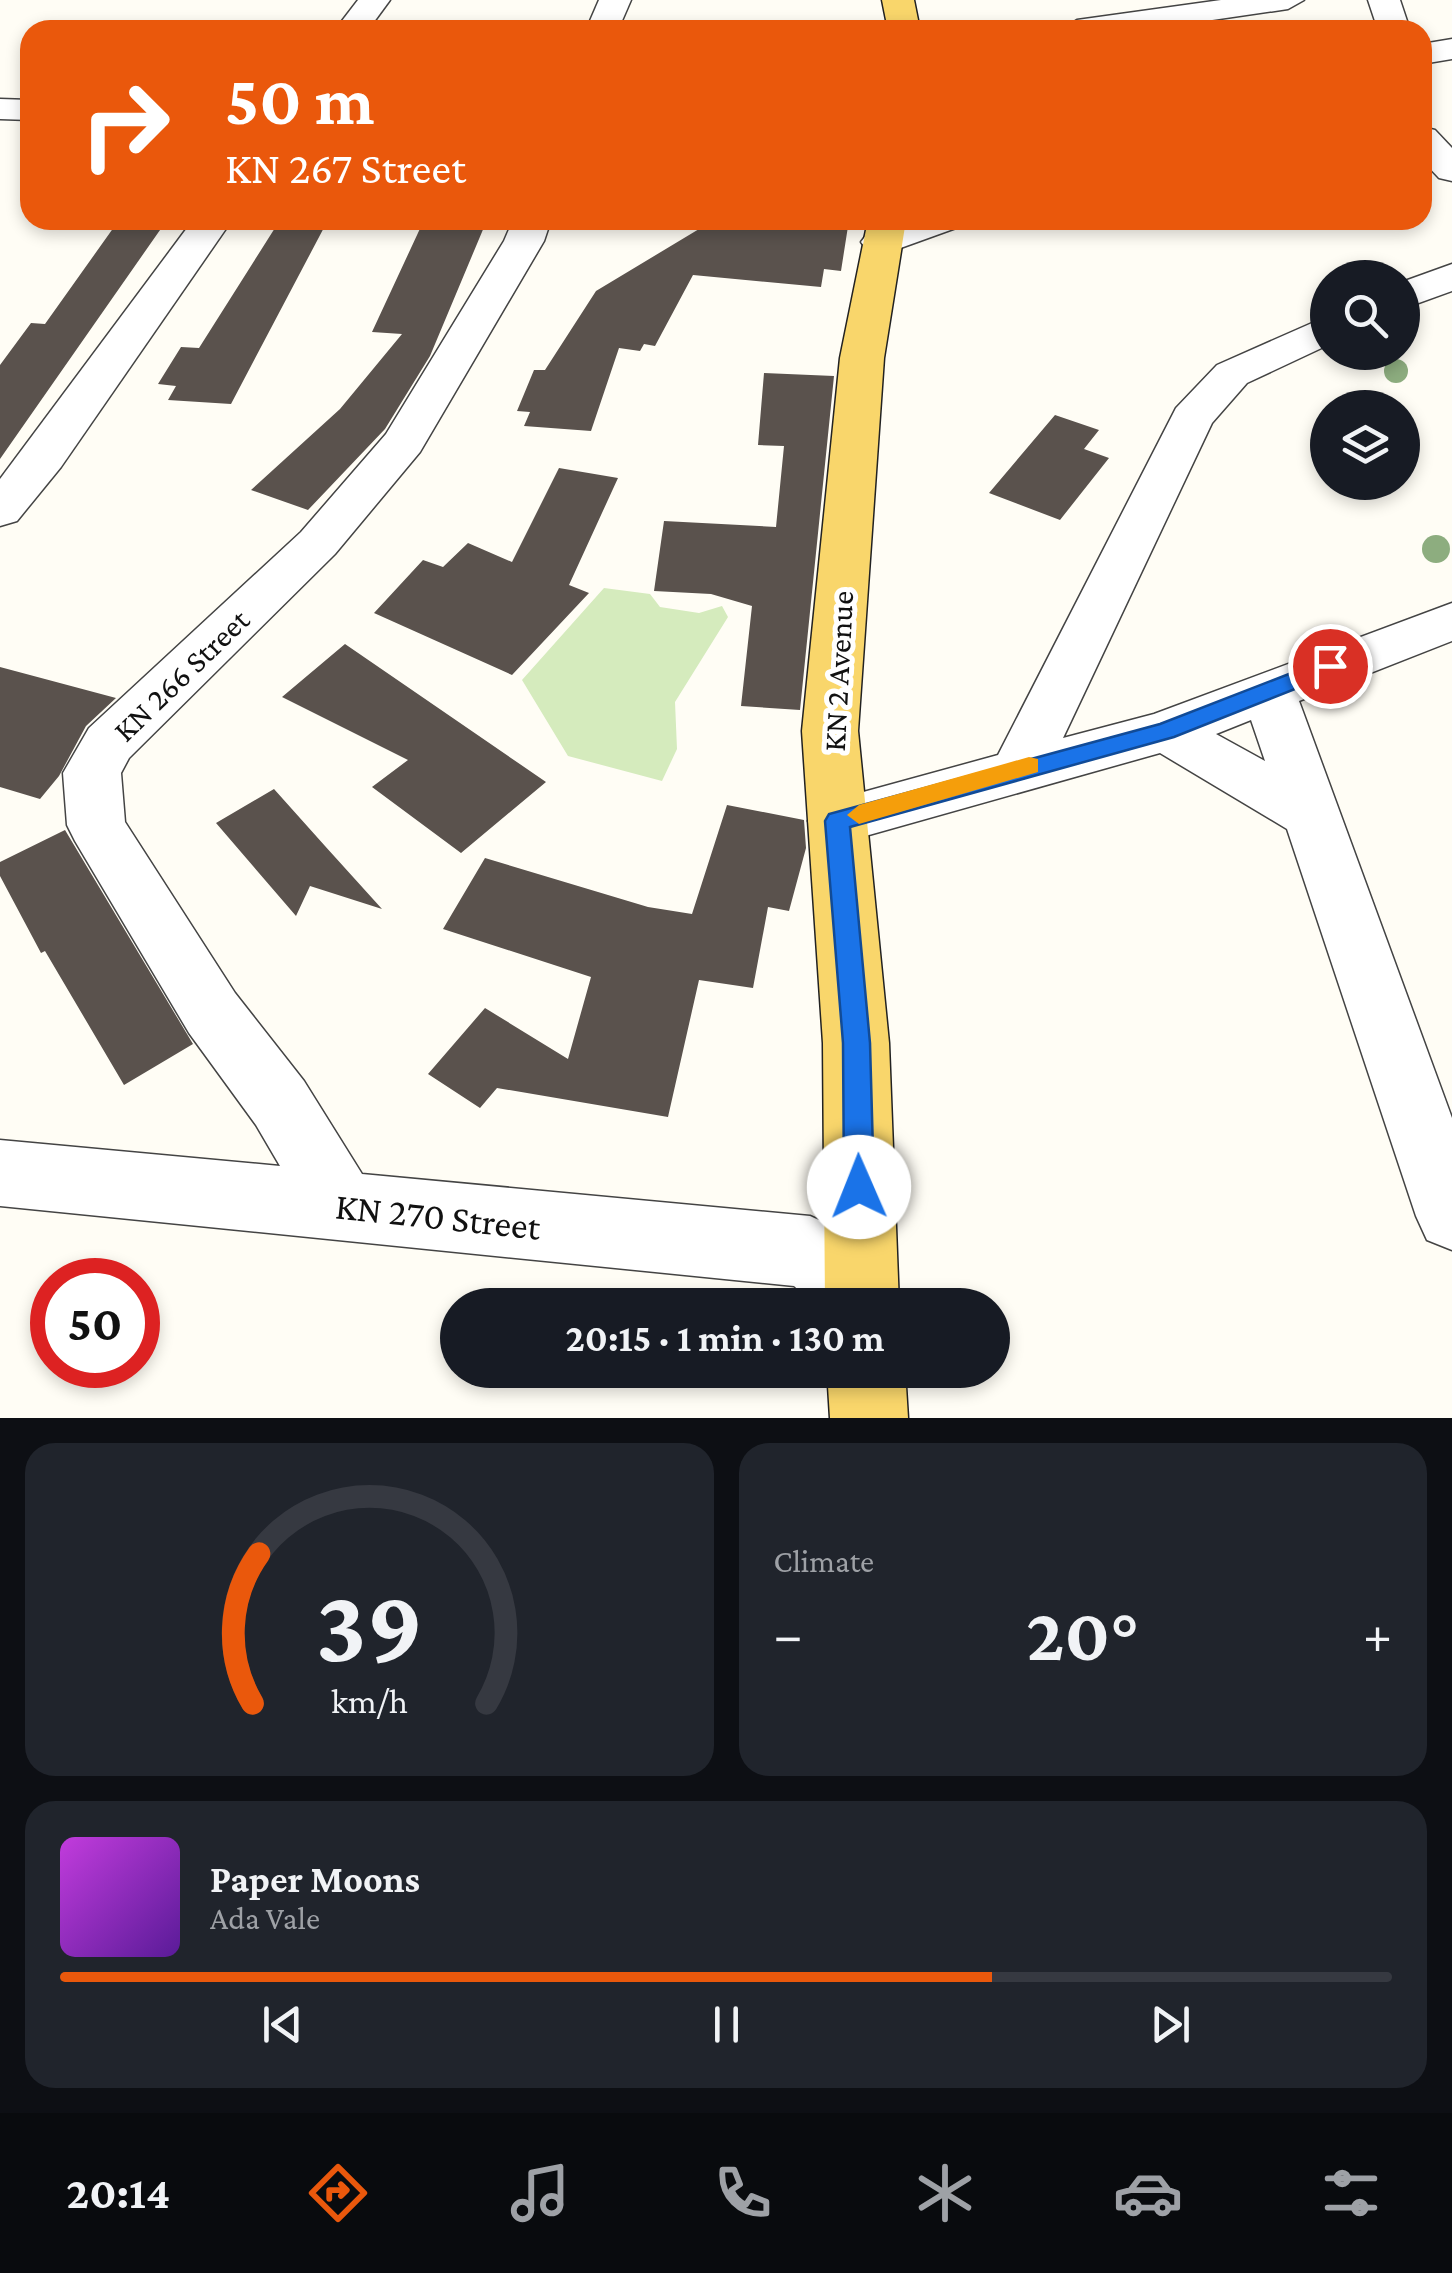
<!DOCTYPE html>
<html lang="en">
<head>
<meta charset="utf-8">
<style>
  :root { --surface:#171b24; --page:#20242c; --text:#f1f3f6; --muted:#9ea1a6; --line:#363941; --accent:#ea580c }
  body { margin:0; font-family:"Crimson Pro",serif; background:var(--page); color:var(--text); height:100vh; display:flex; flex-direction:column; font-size:38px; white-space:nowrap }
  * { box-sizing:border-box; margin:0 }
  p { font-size:32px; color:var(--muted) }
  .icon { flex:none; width:55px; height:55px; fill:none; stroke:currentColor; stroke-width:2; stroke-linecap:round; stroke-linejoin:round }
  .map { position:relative; height:1418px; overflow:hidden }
  .drawer { display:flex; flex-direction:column; gap:25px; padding:25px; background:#0d0f14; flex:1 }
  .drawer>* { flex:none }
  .hud { position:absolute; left:20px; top:20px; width:1412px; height:210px; border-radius:30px; box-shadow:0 5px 15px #0003; background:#ea580c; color:#fff; overflow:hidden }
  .controls { position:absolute; left:1310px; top:260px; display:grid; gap:20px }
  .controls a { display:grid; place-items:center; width:110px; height:110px; border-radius:50%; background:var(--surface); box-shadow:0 5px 15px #0003; font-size:50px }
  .speed { position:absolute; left:30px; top:1258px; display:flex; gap:20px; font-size:50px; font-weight:700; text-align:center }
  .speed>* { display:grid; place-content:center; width:130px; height:130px; border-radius:50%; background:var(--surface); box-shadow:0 5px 15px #0003; line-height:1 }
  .speed .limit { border:15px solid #d22; background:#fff; color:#111 }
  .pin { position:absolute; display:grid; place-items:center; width:85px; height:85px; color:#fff; margin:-42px; border:5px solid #fff; border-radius:50%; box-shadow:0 2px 10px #0007 }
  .me { position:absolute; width:110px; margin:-55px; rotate:359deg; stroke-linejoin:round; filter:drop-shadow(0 0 8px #0008) }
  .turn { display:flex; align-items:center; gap:35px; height:210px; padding:0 40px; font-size:45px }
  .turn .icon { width:130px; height:130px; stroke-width:2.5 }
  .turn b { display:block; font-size:70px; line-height:85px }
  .big { font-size:75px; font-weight:700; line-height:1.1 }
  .drawer .widget { flex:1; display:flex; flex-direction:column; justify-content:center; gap:15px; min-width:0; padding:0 35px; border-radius:30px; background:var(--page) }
  .drawer .dial { align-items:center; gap:0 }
  .dial svg { height:260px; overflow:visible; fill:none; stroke:var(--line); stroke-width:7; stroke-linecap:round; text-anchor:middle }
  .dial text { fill:var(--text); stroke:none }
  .song { display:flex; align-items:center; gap:30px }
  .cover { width:120px; height:120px; border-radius:15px; background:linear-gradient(135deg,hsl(290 70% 55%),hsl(270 70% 35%)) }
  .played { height:10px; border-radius:5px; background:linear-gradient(90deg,var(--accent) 70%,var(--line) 70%) }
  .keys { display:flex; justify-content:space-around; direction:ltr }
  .heat { display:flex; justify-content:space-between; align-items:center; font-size:55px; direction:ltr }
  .drawer .tiles { flex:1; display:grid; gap:25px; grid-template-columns:1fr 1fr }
  .widget:last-child { grid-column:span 2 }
  .trip { position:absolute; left:440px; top:1288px; width:570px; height:100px; border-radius:50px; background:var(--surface); box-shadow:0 5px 15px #0003; font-weight:700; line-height:100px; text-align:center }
  .dock { display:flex; height:160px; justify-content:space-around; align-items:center; background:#090b0e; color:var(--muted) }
  .dock .icon { width:70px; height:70px }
  .dock .active { color:var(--accent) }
  .dock b { font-size:45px; color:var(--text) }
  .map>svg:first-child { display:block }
</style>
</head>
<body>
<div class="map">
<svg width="1452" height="1418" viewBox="0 0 1452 1418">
  <rect width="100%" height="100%" fill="#fffdf5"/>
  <!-- green -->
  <polygon fill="#d5ebbd" points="604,588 650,594 660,607 699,613 722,606 728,617 675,702 677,749 662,781 568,756 522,680"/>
  <!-- building -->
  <g fill="#5a524d">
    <polygon points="119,220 167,220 0,459 0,365 31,323 45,324"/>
    <polygon points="280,220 328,220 231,404 168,400 176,386 158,384 181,347 199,348"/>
    <polygon points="424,220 487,220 430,356 385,429 308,510 251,490 340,409 402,334 372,332"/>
    <polygon points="714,220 849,220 841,271 824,269 821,287 693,275 655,346 644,344 640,351 619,348 591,431 524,426 530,412 517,411 534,370 545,370 596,291"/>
    <polygon points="764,373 834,376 800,710 741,706 752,606 711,594 654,591 664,521 776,527 784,446 758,445"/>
    <polygon points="1055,415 1099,430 1084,449 1109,458 1060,520 989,493"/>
    <polygon points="559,468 618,478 569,585 589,593 512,675 374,613 423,560 443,567 468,543 512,562"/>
    <polygon points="345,644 546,782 461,853 372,787 408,760 282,697"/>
    <polygon points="0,667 116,698 86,726 59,776 40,799 0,787"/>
    <polygon points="274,789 325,846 382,909 310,886 296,916 216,823"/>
    <polygon points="727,805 804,820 806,848 789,911 768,907 753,988 699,980 668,1117 497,1088 480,1108 428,1074 485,1008 568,1059 591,977 443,929 485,858 648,907 692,914"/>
    <polygon points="65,830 193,1044 124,1085 45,951 41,953 0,876 0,862"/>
  </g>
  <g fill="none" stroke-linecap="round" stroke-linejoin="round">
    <!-- minor casing -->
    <g stroke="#444" stroke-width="3">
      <g id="minor">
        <polygon points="358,0 390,0 368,30 335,30"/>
        <polygon points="599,0 631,0 618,30 586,30"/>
        <polygon points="1221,0 1304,0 1288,9 1144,30 1061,30 1077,20"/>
        <polygon points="1368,0 1400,0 1410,30 1378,30"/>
        <polygon points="1452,39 1452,59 1422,64 1422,44"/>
        <polygon points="0,99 30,100 30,120 0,119"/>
        <polygon points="1422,127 1435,130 1452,148 1452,181 1439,178 1422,160"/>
        <polygon points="193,220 232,220 61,467 17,521 0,526 0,479"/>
        <path d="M513,220H551L544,241L420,452L335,554L129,758L121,773L125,822L235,993L304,1081L362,1174L810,1216C848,1232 882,1258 898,1296L895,1305H815L794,1286L0,1206V1140L280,1166L256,1125L189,1033L75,841L67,825L63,773L89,728L301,532L386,434L504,241Z"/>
        <polygon points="905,220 961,220 956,228 895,250 867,250 861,242 867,234"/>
        <polygon points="1452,264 1452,291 1402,309 1402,282"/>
        <path d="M1328,316V345L1247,383L1212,423L1063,738L1154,714L1452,603V641L1299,701L1452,1118V1250L1427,1240L1416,1216L1287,829L1160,753L837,844L816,837L808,821L816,805L998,755L1176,408L1217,365ZM1251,720L1265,761L1216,734Z"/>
      </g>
    </g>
    <!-- major casing -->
    <g stroke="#222" stroke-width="3">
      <g id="major">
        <polygon points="882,0 914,0 920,30 888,30"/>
        <polygon points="868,220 906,220 884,358 858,731 889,1043 899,1305 825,1305 823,1043 802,731 840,358"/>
        <polygon points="827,1370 905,1370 908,1418 830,1418"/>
      </g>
    </g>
    <!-- minor -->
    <use href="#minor" fill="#fff" fill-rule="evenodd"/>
    <!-- major -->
    <use href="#major" fill="#f9d66b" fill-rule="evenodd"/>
  </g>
  <!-- trees -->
  <g fill="#8dad7f">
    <circle cx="1396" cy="371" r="12"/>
    <circle cx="1436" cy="549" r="14"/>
  </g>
  <!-- route -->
  <polygon fill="#1a73e8" stroke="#114b97" stroke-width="2.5" points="1330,658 1341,666 1338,672 1174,737 850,827 870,1043 874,1187 869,1197 859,1201 849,1197 844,1187 843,1043 825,821 829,814 1160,724"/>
  <!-- slow -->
  <polygon fill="#f59e0b" points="1029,757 1038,759 1038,772 859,824 847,815 859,805"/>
  <g text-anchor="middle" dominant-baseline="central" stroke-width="10" stroke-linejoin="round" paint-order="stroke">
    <!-- street labels -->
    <g font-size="32" fill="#111" stroke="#fff">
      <text transform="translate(838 671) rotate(-87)">KN 2 Avenue</text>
      <text transform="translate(181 675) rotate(-44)">KN 266 Street</text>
    </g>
    <!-- near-street labels -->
    <g font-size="38" fill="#111" stroke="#fff">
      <text transform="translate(438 1216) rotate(6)">KN 270 Street</text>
    </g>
  </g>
</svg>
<div class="controls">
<a><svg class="icon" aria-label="search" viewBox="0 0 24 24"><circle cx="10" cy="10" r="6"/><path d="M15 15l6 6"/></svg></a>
<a><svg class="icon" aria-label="layers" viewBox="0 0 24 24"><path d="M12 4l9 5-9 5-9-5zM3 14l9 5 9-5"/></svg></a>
</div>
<div class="speed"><div class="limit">50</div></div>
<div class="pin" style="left:1330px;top:666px;background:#d93025"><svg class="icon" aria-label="arrive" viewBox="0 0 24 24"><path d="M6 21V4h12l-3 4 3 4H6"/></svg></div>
<svg class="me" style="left:859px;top:1187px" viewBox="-20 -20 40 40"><circle r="19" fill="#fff"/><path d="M0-13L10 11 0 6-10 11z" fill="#1a73e8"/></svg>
<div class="trip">20:15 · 1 min · 130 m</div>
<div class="hud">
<div class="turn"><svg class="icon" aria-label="right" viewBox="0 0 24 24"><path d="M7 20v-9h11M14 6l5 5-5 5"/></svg><div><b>50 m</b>KN 267 Street</div></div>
</div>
</div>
<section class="drawer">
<div class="tiles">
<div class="widget dial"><svg viewBox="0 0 100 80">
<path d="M14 69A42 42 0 1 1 86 69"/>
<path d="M14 69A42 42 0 0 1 16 23" stroke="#ea580c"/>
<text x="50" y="56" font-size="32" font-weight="700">39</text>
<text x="50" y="72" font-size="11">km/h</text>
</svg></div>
<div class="widget"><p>Climate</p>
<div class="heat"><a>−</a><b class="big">20°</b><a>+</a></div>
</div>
<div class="widget">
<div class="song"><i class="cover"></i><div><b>Paper Moons</b><p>Ada Vale</p></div></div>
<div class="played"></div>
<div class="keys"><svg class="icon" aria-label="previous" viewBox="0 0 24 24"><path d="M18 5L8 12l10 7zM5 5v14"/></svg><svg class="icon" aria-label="pause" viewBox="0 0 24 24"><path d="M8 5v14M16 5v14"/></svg><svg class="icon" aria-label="next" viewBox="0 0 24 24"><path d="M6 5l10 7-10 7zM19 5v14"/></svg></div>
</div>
</div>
</section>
<nav class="dock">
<b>20:14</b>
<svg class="icon active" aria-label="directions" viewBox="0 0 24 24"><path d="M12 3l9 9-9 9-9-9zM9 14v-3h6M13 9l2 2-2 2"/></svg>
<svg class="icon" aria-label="music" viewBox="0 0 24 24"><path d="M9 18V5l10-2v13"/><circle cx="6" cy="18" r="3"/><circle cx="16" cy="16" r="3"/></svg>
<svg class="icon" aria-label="phone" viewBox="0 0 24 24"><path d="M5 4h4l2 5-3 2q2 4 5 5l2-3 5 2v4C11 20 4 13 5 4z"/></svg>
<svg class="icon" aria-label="climate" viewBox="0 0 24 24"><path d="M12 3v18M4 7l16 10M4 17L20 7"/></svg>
<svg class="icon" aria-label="car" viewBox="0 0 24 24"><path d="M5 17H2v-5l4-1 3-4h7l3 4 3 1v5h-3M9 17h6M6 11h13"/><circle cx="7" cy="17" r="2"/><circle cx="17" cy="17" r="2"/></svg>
<svg class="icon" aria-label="filters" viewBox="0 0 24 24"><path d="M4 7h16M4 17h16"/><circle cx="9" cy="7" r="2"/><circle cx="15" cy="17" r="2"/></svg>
</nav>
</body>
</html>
